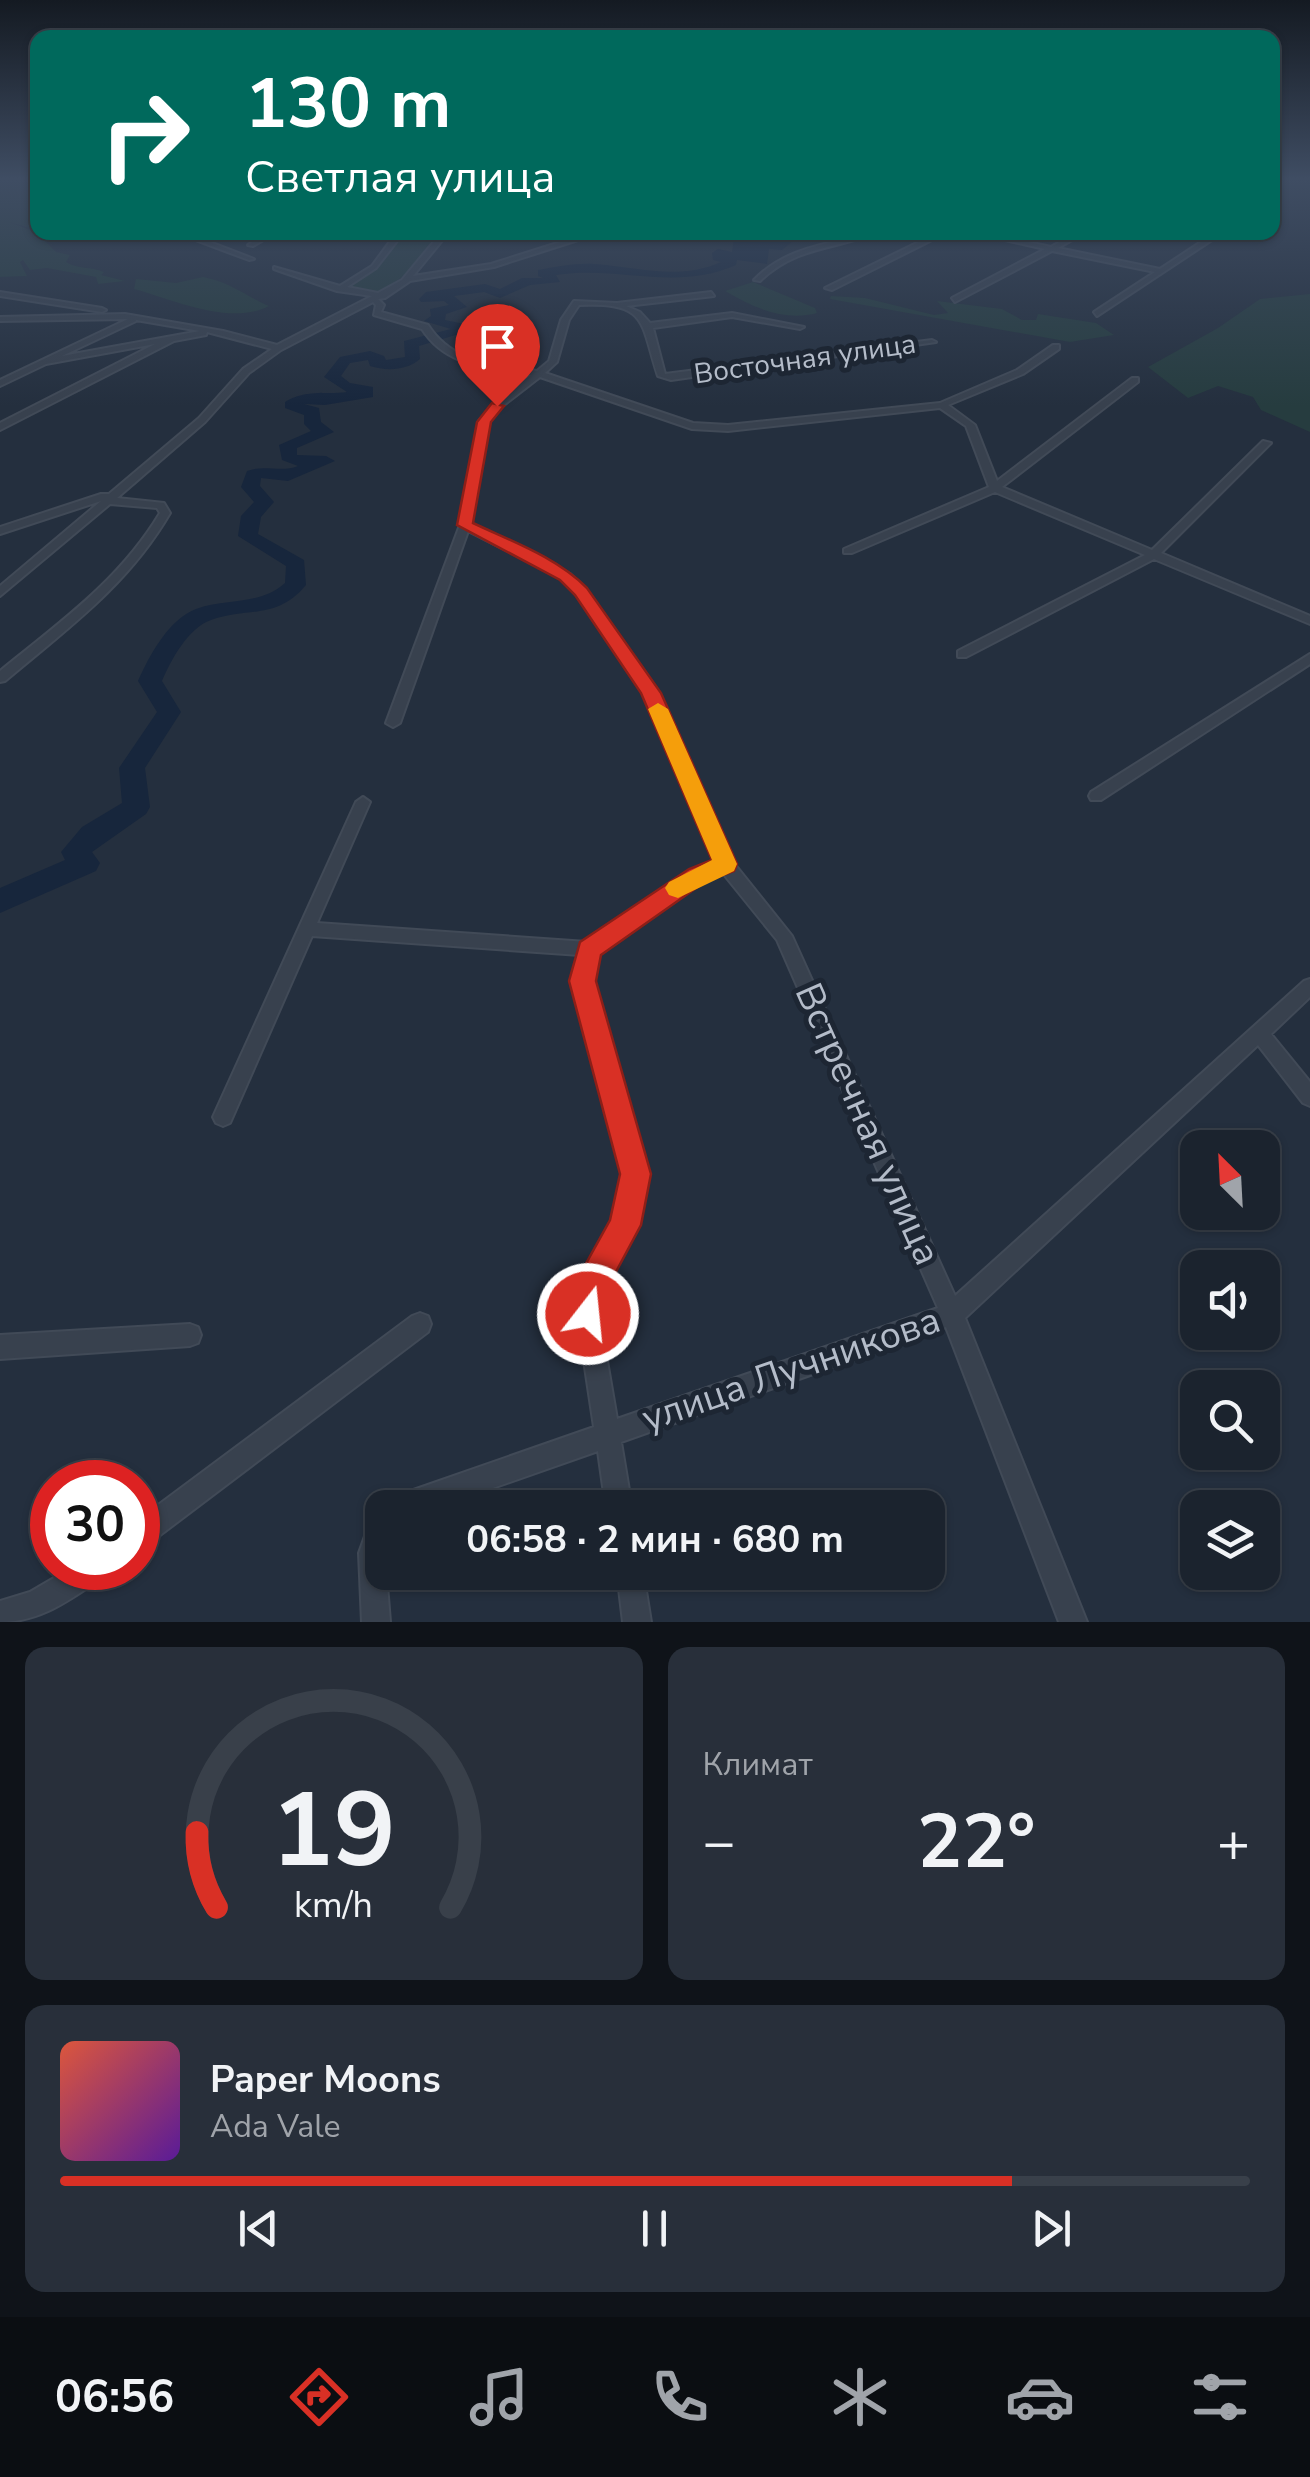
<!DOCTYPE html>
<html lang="ru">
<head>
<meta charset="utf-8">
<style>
  :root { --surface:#1b232e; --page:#282f3a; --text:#f1f3f6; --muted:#a0a4aa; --line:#39404a; --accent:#d93025 }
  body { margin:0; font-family:"Nunito Sans",sans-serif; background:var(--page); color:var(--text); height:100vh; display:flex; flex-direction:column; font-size:38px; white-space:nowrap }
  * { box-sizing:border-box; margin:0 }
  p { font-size:32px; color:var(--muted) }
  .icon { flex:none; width:55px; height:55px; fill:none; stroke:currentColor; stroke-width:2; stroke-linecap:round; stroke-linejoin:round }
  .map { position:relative; height:1622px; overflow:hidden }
  .details { display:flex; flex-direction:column; gap:25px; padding:25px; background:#0f1319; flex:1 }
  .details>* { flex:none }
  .top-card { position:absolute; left:30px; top:30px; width:1250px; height:210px; border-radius:20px; box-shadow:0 2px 8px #0004,0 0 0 2px var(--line); background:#00695c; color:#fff; overflow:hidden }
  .needle { width:65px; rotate:336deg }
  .tools { position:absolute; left:1180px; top:1130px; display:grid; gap:20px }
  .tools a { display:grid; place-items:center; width:100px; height:100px; border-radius:20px; background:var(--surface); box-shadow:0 2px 8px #0004,0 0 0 2px var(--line); font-size:50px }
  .speed { position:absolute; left:30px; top:1460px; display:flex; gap:20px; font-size:50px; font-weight:700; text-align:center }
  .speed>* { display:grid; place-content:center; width:130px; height:130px; border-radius:50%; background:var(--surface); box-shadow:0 2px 8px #0004,0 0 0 2px var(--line); line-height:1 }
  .speed .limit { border:15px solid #d22; background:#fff; color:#111 }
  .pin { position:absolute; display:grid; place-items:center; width:85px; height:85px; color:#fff; margin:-102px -42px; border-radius:50% 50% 50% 0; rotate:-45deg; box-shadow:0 0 10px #0007 }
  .pin .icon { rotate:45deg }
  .me { position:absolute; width:110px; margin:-55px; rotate:16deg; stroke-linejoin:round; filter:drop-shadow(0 0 8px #0008) }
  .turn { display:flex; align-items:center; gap:35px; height:210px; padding:0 50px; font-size:45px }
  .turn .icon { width:130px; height:130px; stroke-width:2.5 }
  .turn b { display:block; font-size:70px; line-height:85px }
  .big { font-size:75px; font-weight:700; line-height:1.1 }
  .details .tile { flex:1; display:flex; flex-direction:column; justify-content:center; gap:15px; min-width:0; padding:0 35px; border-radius:20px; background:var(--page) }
  .details .dial { align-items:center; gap:0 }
  .dial svg { height:260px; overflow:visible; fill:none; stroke:var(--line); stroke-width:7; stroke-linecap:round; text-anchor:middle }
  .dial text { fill:var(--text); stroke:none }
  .song { display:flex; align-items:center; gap:30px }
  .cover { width:120px; height:120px; border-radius:15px; background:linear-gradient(135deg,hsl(10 70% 55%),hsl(270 70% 35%)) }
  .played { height:10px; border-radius:5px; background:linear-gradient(90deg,var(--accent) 80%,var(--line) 80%) }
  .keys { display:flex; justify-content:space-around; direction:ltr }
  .heat { display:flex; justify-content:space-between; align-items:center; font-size:55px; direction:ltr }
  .details .tiles { flex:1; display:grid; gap:25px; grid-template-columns:1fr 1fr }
  .tile:last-child { grid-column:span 2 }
  .trip { position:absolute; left:365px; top:1490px; width:580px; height:100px; border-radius:20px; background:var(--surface); box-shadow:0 2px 8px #0004,0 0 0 2px var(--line); font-weight:700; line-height:100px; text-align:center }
  .dock { display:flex; height:160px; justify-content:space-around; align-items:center; background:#0b0e12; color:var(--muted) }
  .dock .icon { width:70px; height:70px }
  .dock .current { color:var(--accent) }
  .dock b { font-size:45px; color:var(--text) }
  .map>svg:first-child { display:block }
</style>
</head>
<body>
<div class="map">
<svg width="1310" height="1622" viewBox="0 0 1310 1622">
  <rect width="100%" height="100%" fill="#242f3e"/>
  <!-- green -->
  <g fill="#263c3f">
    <path d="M0,178H37V207L29,212L37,215V230L9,222L36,232L56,252L70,255L66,262C79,270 90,266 104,272L101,275L125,281L98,284L96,277L47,268L30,270L23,260L20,262L27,276L0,277Z"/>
    <path d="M406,233H440C421,258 407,278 378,293L346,286L373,271Z"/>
    <path d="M203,277C232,283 242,294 269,306C230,326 174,300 134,289L136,279L176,283Z"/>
    <path d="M753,282L815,308L817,313C784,322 752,307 725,291Z"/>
    <polygon points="1310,294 1310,432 1261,410 1253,397 1218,386 1188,398 1148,367 1218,328 1260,299"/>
    <polygon points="831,296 865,298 934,315 948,313 937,301 1002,309 1022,320 1036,320 1038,314 1096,323 1114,335 1070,342 830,299"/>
  </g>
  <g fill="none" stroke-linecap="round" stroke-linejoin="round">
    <!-- river -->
    <path fill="#17263c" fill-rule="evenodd" d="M744,232H769L794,240L782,250L769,249L767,264L737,260L736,265C675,292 619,265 556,275L560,282L530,285L500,298L484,292L454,296L467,307L446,314L445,320L469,325V331L419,346L420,359C406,371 386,371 370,366L368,360L350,363L341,376L350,383L373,387V397L325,405L304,404L319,408L321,422L334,432L297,448V455L326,456L335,461L288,481L261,478L260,486L274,502L261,517L258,534L304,560L306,585C277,620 248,607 211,620C188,628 171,660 162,681L181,712L145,768L150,807L146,814L92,852L100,863L96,871L0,913V888L65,860L61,852L82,827L122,803L119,768L157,712L138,681C149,656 169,619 196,609C227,598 259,606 285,583L286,566L238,536L241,516L254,502L241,487L247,471C265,464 281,473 298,466L282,460L279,445L311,431L304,424V415L285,408V402C306,389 324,395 347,392L324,377L340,357L370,351L384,356L386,360L405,357L404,341L451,329L424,321L431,316L430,309L449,305L444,301L421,302L419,299L426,292L485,284L500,289L522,278H543L538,276V270C556,267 575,263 594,264C637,267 679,281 721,262L713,260L712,253L718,249L732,252L734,239L778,241Z"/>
    <!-- minor casing -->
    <g stroke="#414a57" stroke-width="4">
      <g id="minor">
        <polygon points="1272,196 1275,204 1272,206"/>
        <polygon points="174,232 184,232 254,259 249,260"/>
        <polygon points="268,232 277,232 253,246 248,245"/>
        <path d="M397,232H404L376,268L347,287L378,293L402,280L442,232H449L413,276L491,264L592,232H603L494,267L410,281L385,298L378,299L384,305L381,312L428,325C454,365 493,362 537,371L549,361L561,320L574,301L617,303L711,292L714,296L626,306L640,312L650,323L732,313L804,327L800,329L732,317L653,328L665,374L932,340L936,342L671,380L658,376C640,322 649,302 579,305L569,320L557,362L545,373L693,423L728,425L940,403L1017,370L1053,345H1059V349L1023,374L948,405L975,425L997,481L1132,378H1138V382L1002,487L1152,550L1263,441L1271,443L1161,553L1310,616V624L1154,559L966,657H958V651L1145,555L995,492L852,553H844V549L989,487L966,426L940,408L728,431L692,429L540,377L500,408L488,421L471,524L570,574L585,589L658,693L732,861L792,936L955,1296L1304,981L1310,979V997L1271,1034L1310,1082V1106L1303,1103L1258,1045L965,1318L1087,1622H1059L946,1327L621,1442L632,1508H606L598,1451L436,1508H386L390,1499L399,1495L594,1427L577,1314L586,1270L615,1222L625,1174L573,981L580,955L312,936L230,1123L223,1126L216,1123L213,1117L356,802L363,797L370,802L317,923L587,942L692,871L716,861L644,693L577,593L562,578L468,531L400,723L393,727L386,723L460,525L479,421L494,404L531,375C489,367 447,368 422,329L374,315L376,305L373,302L281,350L249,373L205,422L117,498L164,503L170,513C128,585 68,628 5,681L0,682V671C59,623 120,580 160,513L157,508L110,504L0,596V586L101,501L0,534V527L101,494H109L199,418L243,369L272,349L207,332L206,335L174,341L0,430V423L155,344L46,364L0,386V380L128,319L0,321V317L125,314L223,331L277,345L372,296L337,291L274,269V267L340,286L372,266ZM136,320L200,331L62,356L136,321ZM722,872L777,940L938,1308L617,1419L599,1314L605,1281L636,1225L645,1174L591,981L598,953L704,879Z"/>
        <path d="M869,232H880C837,249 796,246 760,281L754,280C786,247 827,245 869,232Z"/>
        <polygon points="939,232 948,232 832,290 825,288"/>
        <polygon points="969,232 983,232 1051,247 1077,232 1086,232 1058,248 1160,269 1216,232 1224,232 1097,316 1094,312 1155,272 1052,251 955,302 952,298 1045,249"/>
        <polygon points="0,292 102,308 106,310 102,312 0,296"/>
        <polygon points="1310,654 1310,664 1101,800 1091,800 1089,796 1091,792"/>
        <polygon points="420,1313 428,1316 431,1324 428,1332 147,1545 138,1549 138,1520 412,1316"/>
        <polygon points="190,1324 198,1327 201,1335 198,1343 190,1346 0,1359 0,1335"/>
        <polygon points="382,1510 382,1572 386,1572 390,1622 362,1622 359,1553 373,1514"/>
        <path d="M71,1568H108L104,1577C70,1599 42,1622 0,1622V1601L30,1592Z"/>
        <polygon points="617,1572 643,1572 651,1622 623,1622"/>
      </g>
    </g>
    <!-- minor -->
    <use href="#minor" fill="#38414e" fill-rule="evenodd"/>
  </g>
  <!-- sky -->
  <linearGradient id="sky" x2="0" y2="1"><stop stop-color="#141a22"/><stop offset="0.44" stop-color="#3f4d63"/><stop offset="1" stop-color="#3f4d63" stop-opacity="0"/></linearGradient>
  <rect width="1310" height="406" fill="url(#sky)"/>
  <!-- route -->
  <path fill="#d93025" stroke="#8d1f18" stroke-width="2.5" d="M492,403L504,406L491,422L473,523C513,542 556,557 587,588L661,693L737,864L734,871L706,881L601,955L596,981L651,1174L641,1225L610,1283L600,1326L588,1331L575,1326L570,1314L578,1278L610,1220L620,1174L569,981L580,942L689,869L712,860L641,693L575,595L560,580L457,525L477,422Z"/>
  <!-- slow -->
  <polygon fill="#f59e0b" points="658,703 668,709 737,864 734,871 678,898 669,895 665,888 669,882 712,860 648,709"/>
  <g text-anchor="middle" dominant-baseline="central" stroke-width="10" stroke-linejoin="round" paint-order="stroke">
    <!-- far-street labels -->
    <g font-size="28" fill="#b4bcc9" stroke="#1d2633">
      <text transform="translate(805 359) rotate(-8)">Восточная улица</text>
    </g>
    <!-- near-street labels -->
    <g font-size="38" fill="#b4bcc9" stroke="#1d2633">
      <text transform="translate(868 1124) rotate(66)">Встречная улица</text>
      <text transform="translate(791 1369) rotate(-19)">улица Лучникова</text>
    </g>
  </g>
</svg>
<div class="tools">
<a><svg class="needle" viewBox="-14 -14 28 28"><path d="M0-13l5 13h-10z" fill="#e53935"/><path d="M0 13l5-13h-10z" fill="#a0a4aa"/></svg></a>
<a><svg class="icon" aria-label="sound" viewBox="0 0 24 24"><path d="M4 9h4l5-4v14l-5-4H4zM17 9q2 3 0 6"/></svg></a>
<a><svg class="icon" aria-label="search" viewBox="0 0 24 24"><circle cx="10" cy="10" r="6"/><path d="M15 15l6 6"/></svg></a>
<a><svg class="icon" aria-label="layers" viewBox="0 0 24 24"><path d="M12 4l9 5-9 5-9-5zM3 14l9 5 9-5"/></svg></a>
</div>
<div class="speed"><div class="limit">30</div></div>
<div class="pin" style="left:497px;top:406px;background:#d93025"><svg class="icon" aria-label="arrive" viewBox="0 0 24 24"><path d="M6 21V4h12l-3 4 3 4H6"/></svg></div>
<svg class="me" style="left:588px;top:1314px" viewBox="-20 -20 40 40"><circle r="17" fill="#d93025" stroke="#fff" stroke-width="3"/><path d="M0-11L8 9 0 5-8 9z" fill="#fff"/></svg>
<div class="trip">06:58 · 2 мин · 680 m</div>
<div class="top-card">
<div class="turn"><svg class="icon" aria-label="right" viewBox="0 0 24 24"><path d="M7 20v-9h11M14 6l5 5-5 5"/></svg><div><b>130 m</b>Светлая улица</div></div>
</div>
</div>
<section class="details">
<div class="tiles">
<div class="tile dial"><svg viewBox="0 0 100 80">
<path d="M14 69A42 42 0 1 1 86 69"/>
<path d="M14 69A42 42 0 0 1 8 46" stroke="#d93025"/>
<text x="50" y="56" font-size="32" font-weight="700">19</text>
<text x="50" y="72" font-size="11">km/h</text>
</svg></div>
<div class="tile"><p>Климат</p>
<div class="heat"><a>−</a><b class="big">22°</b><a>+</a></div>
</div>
<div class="tile">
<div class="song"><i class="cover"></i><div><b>Paper Moons</b><p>Ada Vale</p></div></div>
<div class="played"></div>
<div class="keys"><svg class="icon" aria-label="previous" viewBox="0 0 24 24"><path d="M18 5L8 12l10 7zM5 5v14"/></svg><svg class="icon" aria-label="pause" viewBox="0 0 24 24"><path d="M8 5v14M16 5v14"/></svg><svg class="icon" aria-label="next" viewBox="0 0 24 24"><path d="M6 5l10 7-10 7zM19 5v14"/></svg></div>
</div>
</div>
</section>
<nav class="dock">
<b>06:56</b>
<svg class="icon current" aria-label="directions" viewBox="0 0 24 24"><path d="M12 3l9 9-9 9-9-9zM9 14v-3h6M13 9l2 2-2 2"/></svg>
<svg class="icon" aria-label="music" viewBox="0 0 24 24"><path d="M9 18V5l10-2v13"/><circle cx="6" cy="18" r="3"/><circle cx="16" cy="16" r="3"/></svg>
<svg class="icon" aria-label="phone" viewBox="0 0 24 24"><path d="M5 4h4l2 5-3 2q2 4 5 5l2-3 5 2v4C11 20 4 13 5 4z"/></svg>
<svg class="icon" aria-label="climate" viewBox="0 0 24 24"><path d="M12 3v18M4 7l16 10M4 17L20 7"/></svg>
<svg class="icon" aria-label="car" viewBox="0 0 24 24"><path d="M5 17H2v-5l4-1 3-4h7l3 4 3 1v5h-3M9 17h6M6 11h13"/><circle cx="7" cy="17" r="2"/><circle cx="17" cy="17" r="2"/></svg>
<svg class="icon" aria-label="filters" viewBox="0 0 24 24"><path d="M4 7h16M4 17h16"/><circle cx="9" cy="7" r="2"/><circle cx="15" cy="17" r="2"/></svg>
</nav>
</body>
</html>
